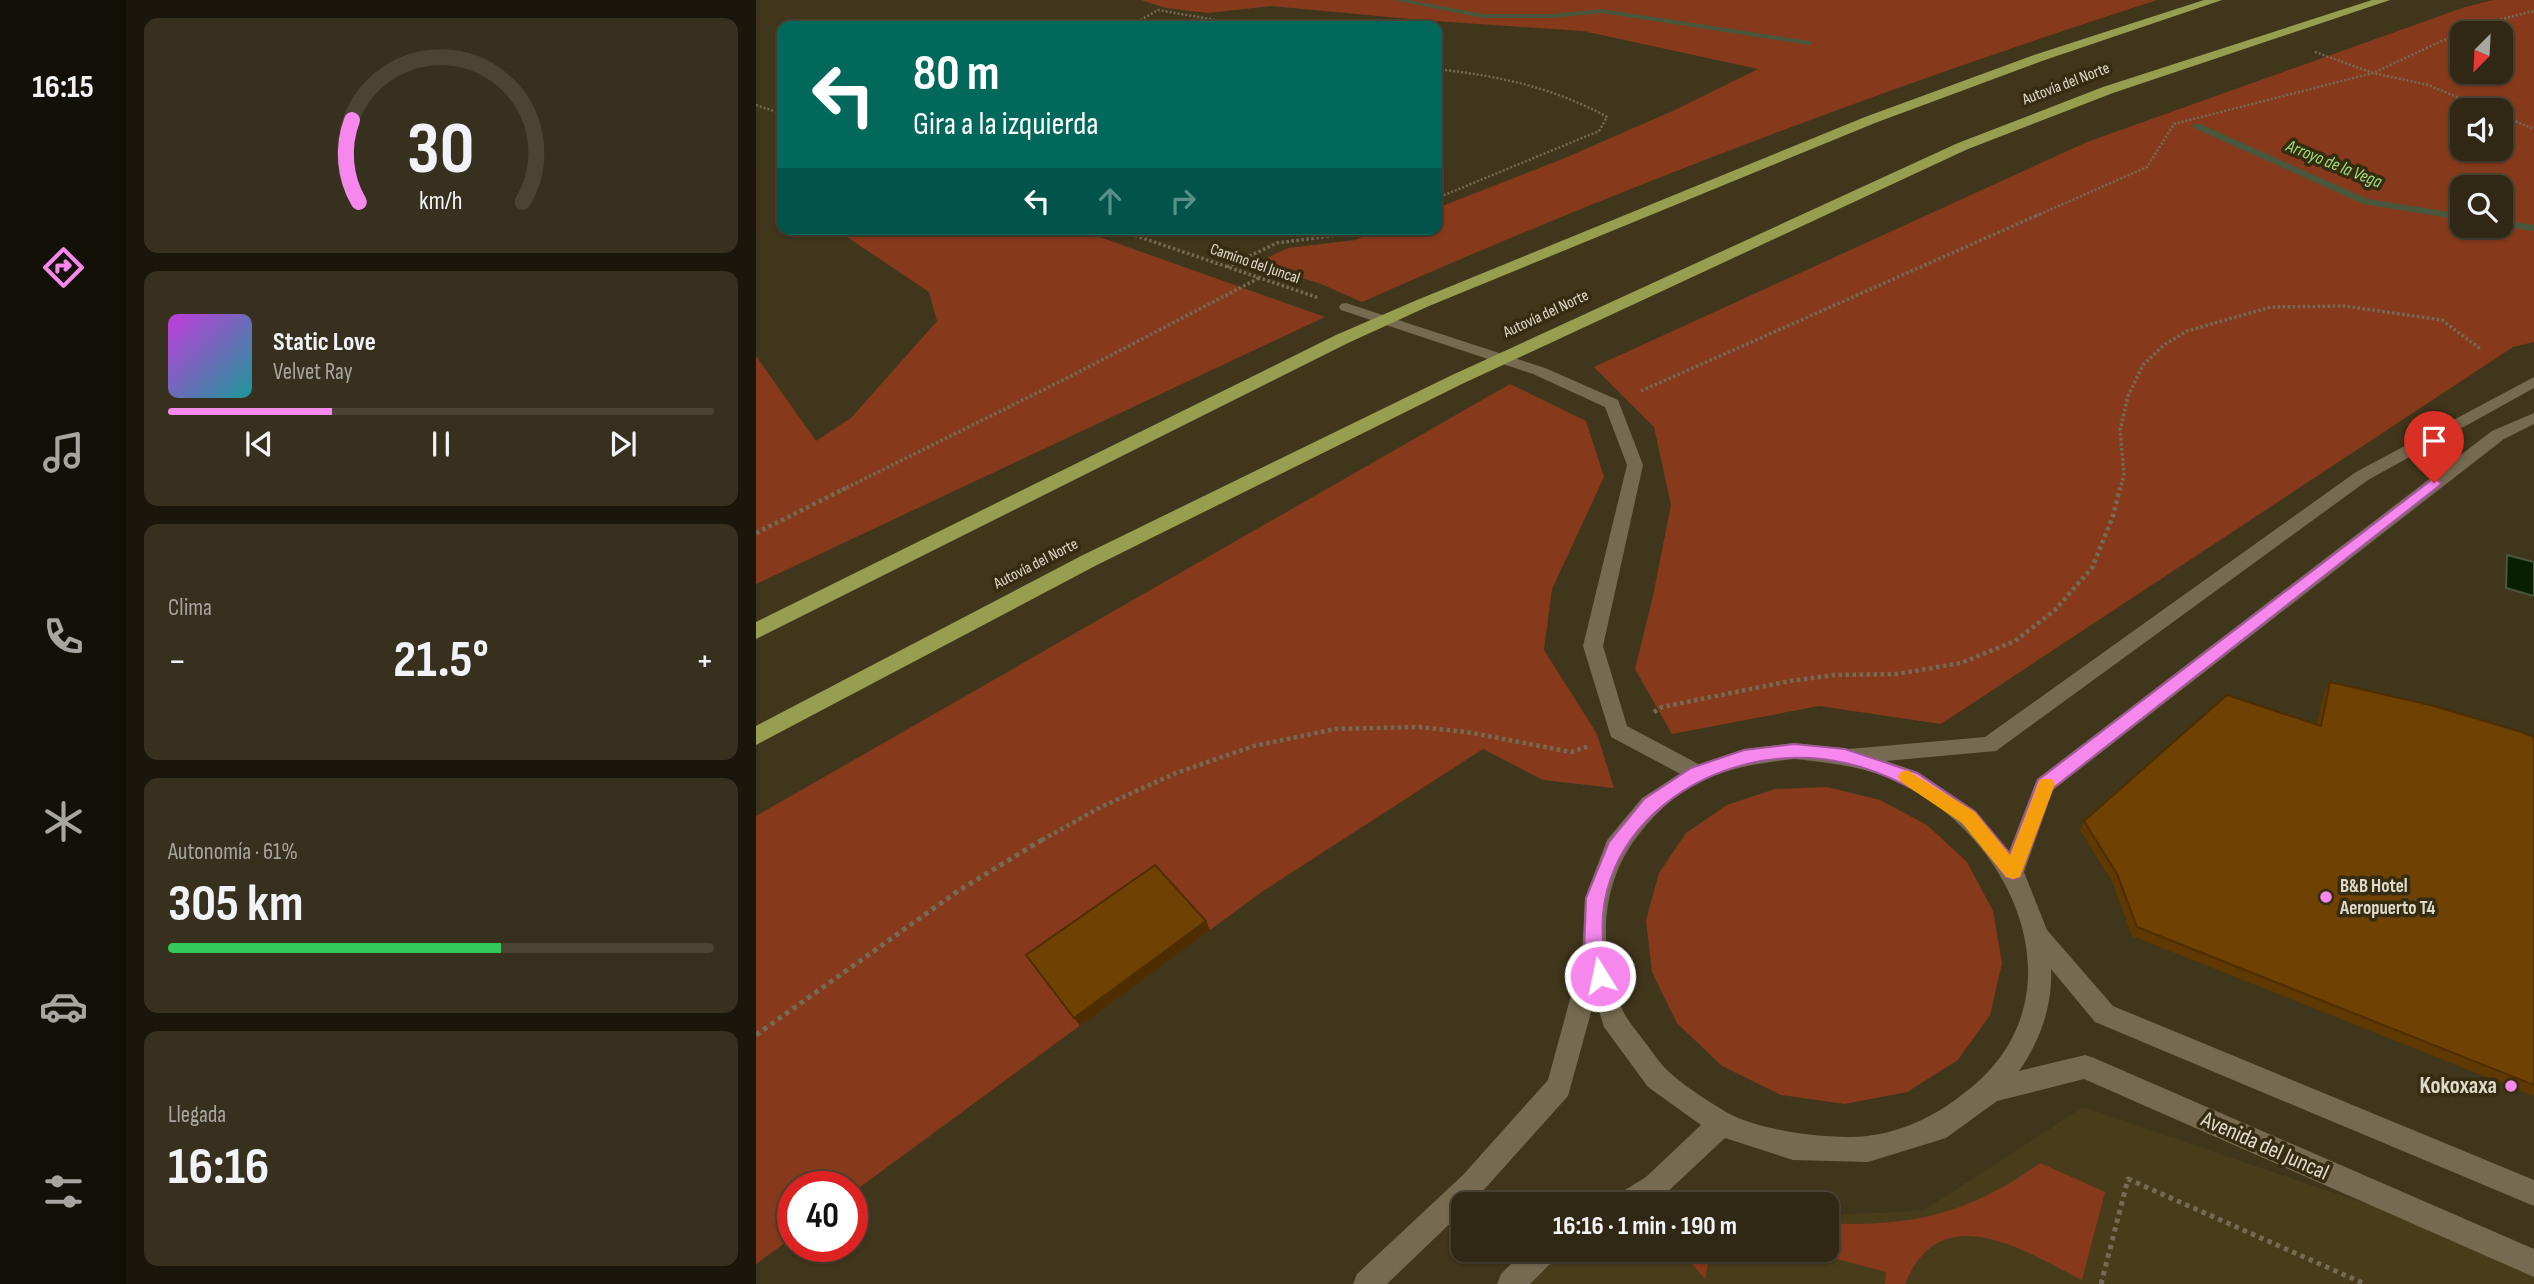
<!DOCTYPE html>
<html lang="es">
<head>
<meta charset="utf-8">
<style>
  :root { --surface:#302815; --page:#38301e; --text:#f1f3f6; --muted:#a8a6a0; --line:#4b4434; --accent:#f688ed }
  body { margin:0; font-family:"Sofia Sans Condensed",sans-serif; background:var(--page); color:var(--text); height:100vh; display:flex; flex-direction:column; font-size:26px; white-space:nowrap }
  * { box-sizing:border-box; margin:0 }
  p { font-size:23px; color:var(--muted) }
  .icon { flex:none; width:38px; height:38px; fill:none; stroke:currentColor; stroke-width:2; stroke-linecap:round; stroke-linejoin:round }
  .map { position:relative; flex:1; overflow:hidden }
  .side { display:flex; flex-direction:column; gap:18px; padding:18px; background:#1a160c; width:630px }
  .side>* { flex:none }
  .top-card { position:absolute; left:21px; top:21px; width:665px; height:214px; border-radius:14px; box-shadow:0 2px 5px #0004,0 0 0 2px var(--line); background:#00695c; color:#fff; overflow:hidden }
  .needle { width:46px; rotate:204deg }
  .controls { position:absolute; left:1694px; top:21px; display:grid; gap:14px }
  .controls a { display:grid; place-items:center; width:63px; height:63px; border-radius:14px; background:var(--surface); box-shadow:0 2px 5px #0004,0 0 0 2px var(--line); font-size:35px }
  .speed { position:absolute; left:21px; top:1171px; display:flex; gap:14px; font-size:35px; font-weight:700; text-align:center }
  .speed>* { display:grid; place-content:center; width:91px; height:91px; border-radius:50%; background:var(--surface); box-shadow:0 2px 5px #0004,0 0 0 2px var(--line); line-height:1 }
  .speed .limit { border:10px solid #d22; background:#fff; color:#111 }
  .pin { position:absolute; display:grid; place-items:center; width:60px; height:60px; color:#fff; margin:-72px -30px; border-radius:50% 50% 50% 0; rotate:-45deg; box-shadow:0 0 7px #0007 }
  .pin .icon { rotate:45deg }
  .me { position:absolute; width:77px; margin:-38px; rotate:350deg; stroke-linejoin:round; filter:drop-shadow(0 0 5px #0008) }
  .turn { display:flex; align-items:center; gap:24px; height:147px; padding:0 21px; font-size:32px }
  .turn .icon { width:91px; height:91px; stroke-width:2.5 }
  .turn b { display:block; font-size:49px; line-height:60px }
  .lanes { display:flex; align-items:center; height:66px; padding:0 21px; background:#0003; justify-content:center; gap:35px; direction:ltr }
  .lanes .off { opacity:.35 }
  .big { font-size:52px; font-weight:700; line-height:1.1 }
  .side .widget { flex:1; display:flex; flex-direction:column; justify-content:center; gap:10px; min-width:0; padding:0 24px; border-radius:14px; background:var(--page) }
  .side .dial { align-items:center; gap:0 }
  .dial svg { height:182px; overflow:visible; fill:none; stroke:var(--line); stroke-width:7; stroke-linecap:round; text-anchor:middle }
  .dial text { fill:var(--text); stroke:none }
  .song { display:flex; align-items:center; gap:21px }
  .cover { width:84px; height:84px; border-radius:10px; background:linear-gradient(135deg,hsl(290 70% 55%),hsl(180 70% 35%)) }
  .played { height:7px; border-radius:4px; background:linear-gradient(90deg,var(--accent) 30%,var(--line) 30%) }
  .keys { display:flex; justify-content:space-around; direction:ltr }
  .heat { display:flex; justify-content:space-between; align-items:center; font-size:38px; direction:ltr }
  .charge { height:10px; border-radius:5px; background:linear-gradient(90deg,#34c759 61%,var(--line) 0) }
  .trip { position:absolute; left:695px; top:1192px; width:388px; height:70px; border-radius:14px; background:var(--surface); box-shadow:0 2px 5px #0004,0 0 0 2px var(--line); font-weight:700; line-height:70px; text-align:center }
  main { display:flex; flex:1; min-height:0 }
  .menu { display:flex; flex-direction:column; width:126px; justify-content:space-around; align-items:center; background:#131008; color:var(--muted) }
  .menu .icon { width:49px; height:49px }
  .menu .selected { color:var(--accent) }
  .menu b { font-size:32px; color:var(--text) }
  .map>svg:first-child { display:block }
</style>
</head>
<body>
<main>
<nav class="menu">
<b>16:15</b>
<svg class="icon selected" aria-label="directions" viewBox="0 0 24 24"><path d="M12 3l9 9-9 9-9-9zM9 14v-3h6M13 9l2 2-2 2"/></svg>
<svg class="icon" aria-label="music" viewBox="0 0 24 24"><path d="M9 18V5l10-2v13"/><circle cx="6" cy="18" r="3"/><circle cx="16" cy="16" r="3"/></svg>
<svg class="icon" aria-label="phone" viewBox="0 0 24 24"><path d="M5 4h4l2 5-3 2q2 4 5 5l2-3 5 2v4C11 20 4 13 5 4z"/></svg>
<svg class="icon" aria-label="climate" viewBox="0 0 24 24"><path d="M12 3v18M4 7l16 10M4 17L20 7"/></svg>
<svg class="icon" aria-label="car" viewBox="0 0 24 24"><path d="M5 17H2v-5l4-1 3-4h7l3 4 3 1v5h-3M9 17h6M6 11h13"/><circle cx="7" cy="17" r="2"/><circle cx="17" cy="17" r="2"/></svg>
<svg class="icon" aria-label="filters" viewBox="0 0 24 24"><path d="M4 7h16M4 17h16"/><circle cx="9" cy="7" r="2"/><circle cx="15" cy="17" r="2"/></svg>
</nav>
<section class="side">
<div class="widget dial"><svg viewBox="0 0 100 80">
<path d="M14 69A42 42 0 1 1 86 69"/>
<path d="M14 69A42 42 0 0 1 11 33" stroke="#f688ed"/>
<text x="50" y="56" font-size="32" font-weight="700">30</text>
<text x="50" y="72" font-size="11">km/h</text>
</svg></div>
<div class="widget">
<div class="song"><i class="cover"></i><div><b>Static Love</b><p>Velvet Ray</p></div></div>
<div class="played"></div>
<div class="keys"><svg class="icon" aria-label="previous" viewBox="0 0 24 24"><path d="M18 5L8 12l10 7zM5 5v14"/></svg><svg class="icon" aria-label="pause" viewBox="0 0 24 24"><path d="M8 5v14M16 5v14"/></svg><svg class="icon" aria-label="next" viewBox="0 0 24 24"><path d="M6 5l10 7-10 7zM19 5v14"/></svg></div>
</div>
<div class="widget"><p>Clima</p>
<div class="heat"><a>−</a><b class="big">21.5°</b><a>+</a></div>
</div>
<div class="widget"><p>Autonomía · 61%</p><b class="big">305 km</b><div class="charge"></div></div>
<div class="widget"><p>Llegada</p><b class="big">16:16</b></div>
</section>
<div class="map">
<svg width="1778" height="1284" viewBox="0 0 1778 1284">
  <rect width="100%" height="100%" fill="#40361c"/>
  <!-- built -->
  <polygon fill="#493c1b" points="1327,1107 1762,1256 1778,1263 1778,1284 755,1284 783,1255 793,1250 1071,1250 1071,1215 1167,1211"/>
  <!-- green -->
  <g fill="#863a1b" fill-rule="evenodd">
    <path d="M385,0H1401C1131,87 865,187 606,302L565,284L500,263L532,248L599,240L626,229H681V208L809,158L921,109L1002,69L827,31L665,20L515,6L452,13L410,8Z"/>
    <path d="M1737,0H1778V342L1757,347L1185,724L1063,706L916,734L879,669L897,596L915,505L898,427L838,367L1331,142L1709,7ZM1745,33V72H1706V33ZM1745,110V149H1706V110ZM1745,187V226H1706V187Z"/>
    <polygon points="79,229 321,229 569,317 0,584 0,356 60,441 95,418 181,321 173,292"/>
    <polygon points="754,384 830,421 848,477 796,589 788,650 841,734 858,788 787,780 727,749 507,891 96,1193 96,1186 37,1186 37,1237 0,1264 0,816"/>
    <polygon points="1071,787 1124,800 1171,825 1211,862 1237,911 1246,963 1234,1015 1202,1060 1151,1092 1089,1104 1025,1095 966,1066 921,1023 896,972 890,920 903,873 930,833 971,805 1019,789"/>
    <path d="M1284,1163L1349,1192L1326,1280C1270,1252 1185,1195 1149,1284H1129L1130,1272L1047,1250H1071V1223C1154,1228 1216,1213 1284,1163Z"/>
    <polygon points="924,1250 955,1250 949,1279"/>
  </g>
  <!-- water -->
  <polygon fill="#082000" stroke="#49583d" stroke-width="2" points="1751,555 1778,562 1778,596 1750,588"/>
  <g fill="none" stroke-linecap="round" stroke-linejoin="round">
    <!-- stream -->
    <g fill="#49583d" fill-rule="evenodd">
      <polygon points="637,0 653,0 727,14 796,14 846,9 1053,41 1057,43 1053,45 846,13 796,18 727,18"/>
      <polygon points="1438,124 1444,124 1612,199 1706,214 1706,220 1607,204 1438,128"/>
      <polygon points="1745,220 1778,225 1778,231 1744,226"/>
    </g>
    <!-- path-far3 -->
    <g stroke="#746b55" stroke-width="2.5" stroke-dasharray="2 2" stroke-linecap="butt">
      <polyline points="374,26 402,10 494,26"/>
      <polyline points="1559,52 1617,73 1672,85 1732,110"/>
      <path d="M681,69C742,76 797,87 851,117L843,131L681,198"/>
      <polyline points="0,105 26,114"/>
      <polyline points="1745,115 1778,129"/>
      <polyline points="1280,216 1391,167 1418,124 1617,73 1718,26 1778,11"/>
    </g>
    <!-- path-far2 -->
    <g stroke="#746b55" stroke-width="3.5" stroke-dasharray="2.5 2.5" stroke-linecap="butt">
      <polyline points="360,229 563,298"/>
      <polyline points="471,267 521,243 597,233 606,229"/>
      <polyline points="885,391 1284,214"/>
      <polyline points="86,490 317,375 503,278"/>
      <polyline points="1364,490 1368,474 1364,430 1372,396 1387,365 1408,345 1431,331 1515,307 1588,306 1686,320 1726,350"/>
    </g>
    <!-- path-far1 -->
    <g stroke="#746b55" stroke-width="4.5" stroke-dasharray="3.5 3.5" stroke-linecap="butt">
      <polyline points="0,533 90,488"/>
      <polyline points="898,712 906,707 1034,681 1079,675 1141,674 1205,663 1259,641 1299,610 1336,568 1357,516 1364,488"/>
      <polyline points="286,840 345,807 420,773 498,746 579,729 663,727 711,732 815,752 834,746"/>
    </g>
    <!-- path -->
    <g stroke="#746b55" stroke-width="5" stroke-dasharray="4.5 4.5" stroke-linecap="butt">
      <polyline points="0,1035 202,891 289,838"/>
      <polyline points="1345,1284 1372,1179 1609,1284"/>
    </g>
    <!-- minor -->
    <polygon fill="#766b50" fill-rule="evenodd" points="590,303 789,368 862,400 887,465 847,646 871,726 948,767 952,773 948,779 941,782 934,779 855,737 827,646 871,465 849,407 777,374 585,310 583,307 585,304"/>
    <!-- tertiary -->
    <g fill="#766b50" fill-rule="evenodd">
      <path d="M1778,377V388L1612,480L1240,751L1130,761L1162,772L1220,811L1253,851L1281,779L1736,431L1778,413V424L1748,439L1297,790L1268,872L1291,930L1357,1006L1778,1180V1206L1339,1022L1295,969C1297,1005 1284,1041 1263,1071L1329,1055L1338,1058L1778,1249V1277L1328,1079L1241,1101L1190,1138L1112,1162L1037,1160L969,1138L908,1195L895,1204H857L861,1195L890,1177L945,1125L892,1087L848,1027L839,998L812,1096L725,1193L714,1204H707V1211L631,1284H597L601,1274L707,1175L792,1080L826,955L829,898L851,840L886,798L934,767L988,749L1038,743L1093,749L1229,737L1600,472ZM1038,759C1075,763 1115,767 1148,785C1266,846 1329,1008 1203,1097C1177,1117 1145,1132 1111,1136C1073,1140 1003,1131 970,1112C952,1101 922,1082 908,1067C900,1058 893,1047 885,1037C879,1029 871,1020 867,1011C841,953 843,883 884,833C901,811 925,789 952,778C980,766 1008,763 1038,759Z"/>
      <polygon points="769,1250 807,1250 803,1260 793,1265 774,1284 741,1284 745,1274"/>
    </g>
    <!-- motorway -->
    <g fill="#989e50" fill-rule="evenodd">
      <polygon points="1448,0 1466,0 1286,61 1119,123 673,306 592,343 0,639 0,622 580,335 661,300 1109,117 1278,55"/>
      <polygon points="1616,0 1634,0 1357,93 1212,149 706,384 339,566 0,745 0,726 325,556 694,376 1202,143 1347,87"/>
    </g>
  </g>
  <!-- wall -->
  <polygon fill="#5f3802" points="1574,682 1778,737 1778,1096 1376,936 1357,883 1324,830 1328,821 1561,725 1568,692"/>
  <!-- shaded-wall -->
  <polygon fill="#4e2e01" points="450,921 454,930 324,1026 318,1018"/>
  <!-- building -->
  <g fill="#6f4102" stroke="#4e2e01" stroke-width="2">
    <polygon points="1574,682 1678,706 1762,731 1778,737 1778,1085 1381,927 1361,874 1328,821 1471,695 1565,726"/>
    <polygon points="399,865 450,921 318,1018 270,955"/>
  </g>
  <!-- route -->
  <path fill="#f688ed" stroke="#a0589a" stroke-width="2" d="M1678,478L1685,483L1683,486L1296,789L1264,877L1257,879L1250,877C1236,860 1223,839 1207,823C1179,797 1127,771 1089,763C961,733 811,835 854,976L851,982L844,985L837,982L828,954L830,898L853,842L888,799L935,768L988,750L1038,744L1089,749L1161,773L1219,812L1254,854L1282,780Z"/>
  <!-- slow -->
  <polygon fill="#f59e0b" points="1151,770 1219,812 1254,855 1284,779 1296,779 1299,784 1264,877 1257,879 1250,877 1206,823 1145,782 1142,777 1145,772"/>
  <!-- markers -->
  <g fill="#f688ed" stroke="#352c12" stroke-width="2.5">
    <circle cx="1570" cy="897" r="7"/>
    <circle cx="1755" cy="1086" r="7"/>
  </g>
  <g text-anchor="middle" dominant-baseline="central" stroke-width="7" stroke-linejoin="round" paint-order="stroke">
    <!-- far-street labels -->
    <g font-size="16" fill="#e0dacb" stroke="#352c12">
      <text transform="translate(1310 84) rotate(-21)">Autovía del Norte</text>
      <text transform="translate(499 264) rotate(19)">Camino del Juncal</text>
      <text transform="translate(790 314) rotate(-25)">Autovía del Norte</text>
      <text transform="translate(280 564) rotate(-27)">Autovía del Norte</text>
    </g>
    <!-- far-water labels -->
    <g font-size="18" font-style="italic" fill="#9bdd7a" stroke="#352c12">
      <text transform="translate(1578 164) rotate(22)">Arroyo de la Vega</text>
    </g>
    <!-- poi labels -->
    <g font-size="19" font-weight="bold" fill="#e0dacb" stroke="#352c12" text-anchor="start">
      <text x="1584" y="886">B&amp;B Hotel<tspan x="1584" dy="22">Aeropuerto T4</tspan></text>
    </g>
    <!-- near-poi labels -->
    <g font-size="23" font-weight="bold" fill="#e0dacb" stroke="#352c12" text-anchor="end">
      <text x="1741" y="1086">Kokoxaxa</text>
    </g>
    <!-- near-street labels -->
    <g font-size="23" fill="#e0dacb" stroke="#352c12">
      <text transform="translate(1509 1146) rotate(24)">Avenida del Juncal</text>
    </g>
  </g>
</svg>
<div class="controls">
<a><svg class="needle" viewBox="-14 -14 28 28"><path d="M0-13l5 13h-10z" fill="#e53935"/><path d="M0 13l5-13h-10z" fill="#a8a6a0"/></svg></a>
<a><svg class="icon" aria-label="sound" viewBox="0 0 24 24"><path d="M4 9h4l5-4v14l-5-4H4zM17 9q2 3 0 6"/></svg></a>
<a><svg class="icon" aria-label="search" viewBox="0 0 24 24"><circle cx="10" cy="10" r="6"/><path d="M15 15l6 6"/></svg></a>
</div>
<div class="speed"><div class="limit">40</div></div>
<div class="pin" style="left:1678px;top:483px;background:#d93025"><svg class="icon" aria-label="arrive" viewBox="0 0 24 24"><path d="M6 21V4h12l-3 4 3 4H6"/></svg></div>
<svg class="me" style="left:844px;top:976px" viewBox="-20 -20 40 40"><circle r="17" fill="#f688ed" stroke="#fff" stroke-width="3"/><path d="M0-11L8 9 0 5-8 9z" fill="#fff"/></svg>
<div class="trip">16:16 · 1 min · 190 m</div>
<div class="top-card">
<div class="turn"><svg class="icon" aria-label="left" viewBox="0 0 24 24"><path d="M17 20v-9H6M10 6l-5 5 5 5"/></svg><div><b>80 m</b>Gira a la izquierda</div></div>
<div class="lanes"><svg class="icon" aria-label="left" viewBox="0 0 24 24"><path d="M17 20v-9H6M10 6l-5 5 5 5"/></svg><svg class="icon off" aria-label="ahead" viewBox="0 0 24 24"><path d="M12 20V5M6 11l6-6 6 6"/></svg><svg class="icon off" aria-label="right" viewBox="0 0 24 24"><path d="M7 20v-9h11M14 6l5 5-5 5"/></svg></div>
</div>
</div>
</main>
</body>
</html>
